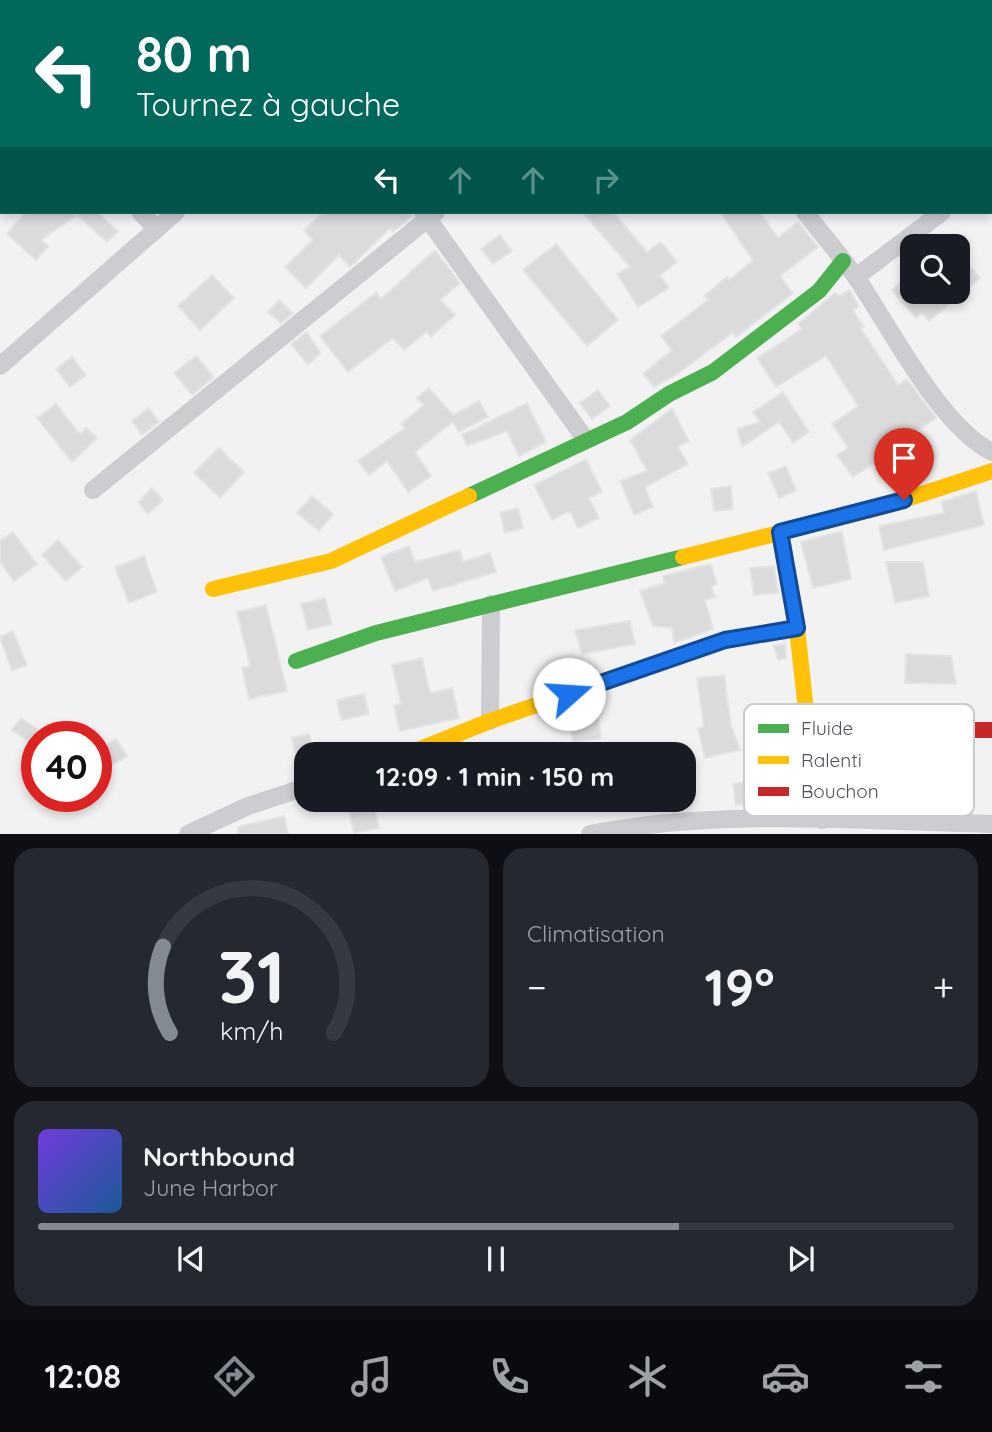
<!DOCTYPE html>
<html lang="fr">
<head>
<meta charset="utf-8">
<style>
  :root { --surface:#171b24; --page:#242831; --text:#f1f3f6; --muted:#9ea1a6; --line:#363941; --accent:#848a92 }
  body { margin:0; font-family:Quicksand,sans-serif; background:var(--page); color:var(--text); height:100vh; display:flex; flex-direction:column; font-size:26px; white-space:nowrap }
  * { box-sizing:border-box; margin:0 }
  p { font-size:23px; color:var(--muted) }
  .icon { flex:none; width:38px; height:38px; fill:none; stroke:currentColor; stroke-width:2; stroke-linecap:round; stroke-linejoin:round }
  .map { position:relative; height:834px; overflow:hidden }
  .panel { display:flex; flex-direction:column; gap:14px; padding:14px; background:#0d0f14; flex:1 }
  .panel>* { flex:none }
  .banner { position:absolute; left:0px; top:0px; width:992px; height:214px; box-shadow:0 4px 10px #0003; background:#00695c; color:#fff; overflow:hidden }
  .controls { position:absolute; left:900px; top:234px; display:grid; gap:14px }
  .controls a { display:grid; place-items:center; width:70px; height:70px; border-radius:14px; background:var(--surface); box-shadow:0 4px 10px #0003; font-size:35px }
  .speed { position:absolute; left:21px; top:721px; display:flex; gap:14px; font-size:35px; font-weight:700; text-align:center }
  .speed>* { display:grid; place-content:center; width:91px; height:91px; border-radius:50%; background:var(--surface); box-shadow:0 4px 10px #0003; line-height:1 }
  .speed .limit { border:10px solid #d22; background:#fff; color:#111 }
  .pin { position:absolute; display:grid; place-items:center; width:60px; height:60px; color:#fff; margin:-72px -30px; border-radius:50% 50% 50% 0; rotate:-45deg; box-shadow:0 0 7px #0007 }
  .pin .icon { rotate:45deg }
  .me { position:absolute; width:77px; margin:-38px; rotate:71deg; stroke-linejoin:round; filter:drop-shadow(0 0 5px #0008) }
  .turn { display:flex; align-items:center; gap:24px; height:147px; padding:0 21px; font-size:32px }
  .turn .icon { width:91px; height:91px; stroke-width:2.5 }
  .turn b { display:block; font-size:49px; line-height:60px }
  .lanes { display:flex; align-items:center; height:66px; padding:0 21px; background:#0003; justify-content:center; gap:35px; direction:ltr }
  .lanes .off { opacity:.35 }
  .big { font-size:52px; font-weight:800; line-height:1.1 }
  .panel .card { flex:1; display:flex; flex-direction:column; justify-content:center; gap:10px; min-width:0; padding:0 24px; border-radius:21px; background:var(--page) }
  .panel .dial { align-items:center; gap:0 }
  .dial svg { height:182px; overflow:visible; fill:none; stroke:var(--line); stroke-width:7; stroke-linecap:round; text-anchor:middle }
  .dial text { fill:var(--text); stroke:none }
  .song { display:flex; align-items:center; gap:21px }
  .cover { width:84px; height:84px; border-radius:10px; background:linear-gradient(135deg,hsl(260 70% 55%),hsl(210 70% 35%)) }
  .played { height:7px; border-radius:4px; background:linear-gradient(90deg,var(--accent) 70%,var(--line) 70%) }
  .keys { display:flex; justify-content:space-around; direction:ltr }
  .heat { display:flex; justify-content:space-between; align-items:center; font-size:38px; direction:ltr }
  .panel .tiles { flex:1; display:grid; gap:14px; grid-template-columns:1fr 1fr }
  .card:last-child { grid-column:span 2 }
  .trip { position:absolute; left:294px; top:742px; width:402px; height:70px; border-radius:21px; background:var(--surface); box-shadow:0 4px 10px #0003; font-weight:800; line-height:70px; text-align:center }
  .dock { display:flex; height:112px; justify-content:space-around; align-items:center; background:#090b0e; color:var(--muted) }
  .dock .icon { width:49px; height:49px }
  .dock .active { color:var(--accent) }
  .dock b { font-size:32px; color:var(--text) }
  .map>svg:first-child { display:block }
</style>
</head>
<body>
<div class="map">
<svg width="992" height="834" viewBox="0 0 992 834">
  <rect width="100%" height="100%" fill="#f2f2f2"/>
  <!-- building -->
  <g fill="#dbdbdc" stroke="#e3e4e5" stroke-width="2">
    <polygon points="26,212 97,212 118,231 107,242 77,215 41,240 48,246 36,260 7,234"/>
    <polygon points="324,212 412,212 412,216 393,232 390,228 350,267 339,255 306,288 285,267 313,240 304,230"/>
    <polygon points="582,212 613,212 647,252 661,242 677,262 660,275 669,288 638,307 617,274 630,267"/>
    <polygon points="720,212 760,212 778,238 798,222 818,247 780,276 793,293 736,337 732,333 676,375 654,387 643,374 672,350 661,336 708,300 704,296 727,277 729,280 753,260"/>
    <polygon points="500,235 512,251 493,264 481,249"/>
    <polygon points="556,244 618,320 587,346 523,270"/>
    <polygon points="435,250 460,283 440,300 455,315 431,337 427,332 404,350 393,338 348,372 320,336 376,293 381,299"/>
    <polygon points="957,252 980,278 929,321 922,313 916,318 892,290 912,273 912,292 957,292"/>
    <polygon points="212,275 234,298 200,330 178,306"/>
    <polygon points="849,290 859,306 853,310 864,327 861,329 898,385 907,379 936,418 878,456 880,459 853,477 837,455 848,448 832,424 858,406 826,356 776,387 757,358 802,329 798,324 835,293 840,296"/>
    <polygon points="279,300 293,313 281,323 268,312"/>
    <polygon points="307,332 320,353 308,365 291,344"/>
    <polygon points="196,356 214,377 192,395 174,373"/>
    <polygon points="72,357 86,375 70,387 56,369"/>
    <polygon points="429,388 453,415 479,401 488,417 459,432 453,422 415,452 431,476 408,492 387,461 369,475 358,461 405,428 401,424 424,405 417,398"/>
    <polygon points="598,390 610,406 592,419 580,403"/>
    <polygon points="783,392 809,432 793,443 779,422 742,447 737,429 760,422 753,412"/>
    <polygon points="527,403 546,442 519,456 507,431 467,446 462,435"/>
    <polygon points="56,404 80,434 86,428 97,438 72,462 37,418"/>
    <polygon points="149,408 159,422 142,435 132,421"/>
    <polygon points="672,409 689,441 678,447 688,464 645,487 653,507 634,515 620,481 647,471 630,440"/>
    <polygon points="219,448 244,472 220,498 194,473"/>
    <polygon points="586,459 602,492 589,498 599,518 578,528 570,511 552,520 534,485"/>
    <polygon points="786,466 796,491 779,498 768,473"/>
    <polygon points="731,486 733,509 714,511 711,489"/>
    <polygon points="152,488 163,500 148,514 138,502"/>
    <polygon points="976,491 984,525 884,550 879,526 944,513 941,502"/>
    <polygon points="312,496 333,514 319,531 297,513"/>
    <polygon points="518,508 523,528 505,533 500,513"/>
    <polygon points="842,531 851,579 813,588 801,542"/>
    <polygon points="13,532 37,564 14,581 0,562 0,541"/>
    <polygon points="58,540 82,567 66,581 42,555"/>
    <polygon points="409,546 415,562 460,550 463,562 490,553 496,572 433,591 428,578 395,591 381,557"/>
    <polygon points="144,556 157,592 129,603 115,567"/>
    <polygon points="886,562 923,562 929,596 895,603"/>
    <polygon points="711,564 717,584 711,586 715,597 705,600 713,629 674,643 672,628 653,626 640,591 665,583 663,576"/>
    <polygon points="774,566 778,593 754,595 750,568"/>
    <polygon points="325,598 332,624 308,630 301,604"/>
    <polygon points="266,605 287,691 249,699 242,668 250,666 237,612"/>
    <polygon points="630,621 635,644 582,654 575,630"/>
    <polygon points="13,631 27,665 12,671 0,637"/>
    <polygon points="785,644 786,658 778,660 774,646"/>
    <polygon points="906,654 951,656 956,684 905,683"/>
    <polygon points="422,658 430,693 452,688 459,718 400,731 394,705 401,704 392,665"/>
    <polygon points="724,675 731,725 740,750 705,758 698,728 704,727 697,678"/>
    <polygon points="364,694 369,714 341,720 337,700"/>
    <polygon points="596,704 601,738 573,742 568,709"/>
    <polygon points="21,718 37,729 37,748 12,730"/>
    <polygon points="309,734 312,749 295,753 292,738"/>
    <polygon points="116,739 127,756 106,769 96,751"/>
    <polygon points="751,781 754,802 736,805 733,784"/>
    <polygon points="373,800 379,828 354,833 348,805"/>
    <polygon points="284,816 288,834 238,834 238,827"/>
  </g>
  <g fill="none" stroke-linecap="round" stroke-linejoin="round">
    <!-- street -->
    <g stroke="#cbcdd0" stroke-width="18">
      <polyline points="642,0 644,2"/>
      <polyline points="415,2 417,0"/>
      <polyline points="680,2 683,0"/>
      <polyline points="0,62 2,64"/>
      <polyline points="990,175 992,174"/>
      <polyline points="140,212 157,229"/>
      <polyline points="423,212 586,440"/>
      <path d="M805,212C822,234 841,256 858,280C890,328 941,427 992,452"/>
      <polyline points="856,277 942,212"/>
      <polyline points="0,366 176,212"/>
      <polyline points="93,490 436,212"/>
      <polyline points="780,532 797,628"/>
      <polyline points="807,720 822,820"/>
      <polyline points="490,721 491,604"/>
      <polyline points="188,834 248,806 306,787"/>
      <path d="M590,834C722,808 858,821 992,824"/>
    </g>
    <!-- fast -->
    <g stroke="#4caf50" stroke-width="16">
      <polyline points="469,496 627,422 669,394 713,372 819,291 843,261"/>
      <polyline points="296,661 376,633 683,557"/>
    </g>
    <!-- slow -->
    <g stroke="#ffc107" stroke-width="16">
      <polyline points="683,557 882,507 992,471"/>
      <polyline points="213,589 331,561 469,496"/>
      <polyline points="408,754 490,721 725,640 797,628 807,720 866,730"/>
    </g>
    <!-- jam -->
    <polyline stroke="#c62828" stroke-width="16" points="866,730 992,730"/>
  </g>
  <g fill="none" stroke-linecap="round" stroke-linejoin="round">
    <!-- route casing -->
    <g stroke="#114b97" stroke-width="18">
      <polyline id="route" points="569,694 725,640 797,628 780,532 904,500"/>
    </g>
    <!-- route -->
    <use href="#route" stroke="#1a73e8" stroke-width="12"/>
  </g>
  <!-- legend -->
  <rect x="744" y="704" width="230" height="112" rx="10" fill="#fff" stroke="#c8cbcf" stroke-width="2"/>
  <rect x="758" y="724" width="31" height="9" fill="#4caf50"/>
  <rect x="758" y="756" width="31" height="8" fill="#ffc107"/>
  <rect x="758" y="787" width="31" height="9" fill="#c62828"/>
  <g font-size="19" fill="#49525e">
    <text x="801" y="735">Fluide</text>
    <text x="801" y="767">Ralenti</text>
    <text x="801" y="798">Bouchon</text>
  </g>
</svg>
<div class="controls">
<a><svg class="icon" aria-label="search" viewBox="0 0 24 24"><circle cx="10" cy="10" r="6"/><path d="M15 15l6 6"/></svg></a>
</div>
<div class="speed"><div class="limit">40</div></div>
<div class="pin" style="left:904px;top:500px;background:#d93025"><svg class="icon" aria-label="arrive" viewBox="0 0 24 24"><path d="M6 21V4h12l-3 4 3 4H6"/></svg></div>
<svg class="me" style="left:569px;top:694px" viewBox="-20 -20 40 40"><circle r="19" fill="#fff"/><path d="M0-13L10 11 0 6-10 11z" fill="#1a73e8"/></svg>
<div class="trip">12:09 · 1 min · 150 m</div>
<div class="banner">
<div class="turn"><svg class="icon" aria-label="left" viewBox="0 0 24 24"><path d="M17 20v-9H6M10 6l-5 5 5 5"/></svg><div><b>80 m</b>Tournez à gauche</div></div>
<div class="lanes"><svg class="icon" aria-label="left" viewBox="0 0 24 24"><path d="M17 20v-9H6M10 6l-5 5 5 5"/></svg><svg class="icon off" aria-label="ahead" viewBox="0 0 24 24"><path d="M12 20V5M6 11l6-6 6 6"/></svg><svg class="icon off" aria-label="ahead" viewBox="0 0 24 24"><path d="M12 20V5M6 11l6-6 6 6"/></svg><svg class="icon off" aria-label="right" viewBox="0 0 24 24"><path d="M7 20v-9h11M14 6l5 5-5 5"/></svg></div>
</div>
</div>
<section class="panel">
<div class="tiles">
<div class="card dial"><svg viewBox="0 0 100 80">
<path d="M14 69A42 42 0 1 1 86 69"/>
<path d="M14 69A42 42 0 0 1 11 31" stroke="#848a92"/>
<text x="50" y="56" font-size="32" font-weight="700">31</text>
<text x="50" y="72" font-size="11">km/h</text>
</svg></div>
<div class="card"><p>Climatisation</p>
<div class="heat"><a>−</a><b class="big">19°</b><a>+</a></div>
</div>
<div class="card">
<div class="song"><i class="cover"></i><div><b>Northbound</b><p>June Harbor</p></div></div>
<div class="played"></div>
<div class="keys"><svg class="icon" aria-label="previous" viewBox="0 0 24 24"><path d="M18 5L8 12l10 7zM5 5v14"/></svg><svg class="icon" aria-label="pause" viewBox="0 0 24 24"><path d="M8 5v14M16 5v14"/></svg><svg class="icon" aria-label="next" viewBox="0 0 24 24"><path d="M6 5l10 7-10 7zM19 5v14"/></svg></div>
</div>
</div>
</section>
<nav class="dock">
<b>12:08</b>
<svg class="icon active" aria-label="directions" viewBox="0 0 24 24"><path d="M12 3l9 9-9 9-9-9zM9 14v-3h6M13 9l2 2-2 2"/></svg>
<svg class="icon" aria-label="music" viewBox="0 0 24 24"><path d="M9 18V5l10-2v13"/><circle cx="6" cy="18" r="3"/><circle cx="16" cy="16" r="3"/></svg>
<svg class="icon" aria-label="phone" viewBox="0 0 24 24"><path d="M5 4h4l2 5-3 2q2 4 5 5l2-3 5 2v4C11 20 4 13 5 4z"/></svg>
<svg class="icon" aria-label="climate" viewBox="0 0 24 24"><path d="M12 3v18M4 7l16 10M4 17L20 7"/></svg>
<svg class="icon" aria-label="car" viewBox="0 0 24 24"><path d="M5 17H2v-5l4-1 3-4h7l3 4 3 1v5h-3M9 17h6M6 11h13"/><circle cx="7" cy="17" r="2"/><circle cx="17" cy="17" r="2"/></svg>
<svg class="icon" aria-label="filters" viewBox="0 0 24 24"><path d="M4 7h16M4 17h16"/><circle cx="9" cy="7" r="2"/><circle cx="15" cy="17" r="2"/></svg>
</nav>
</body>
</html>
